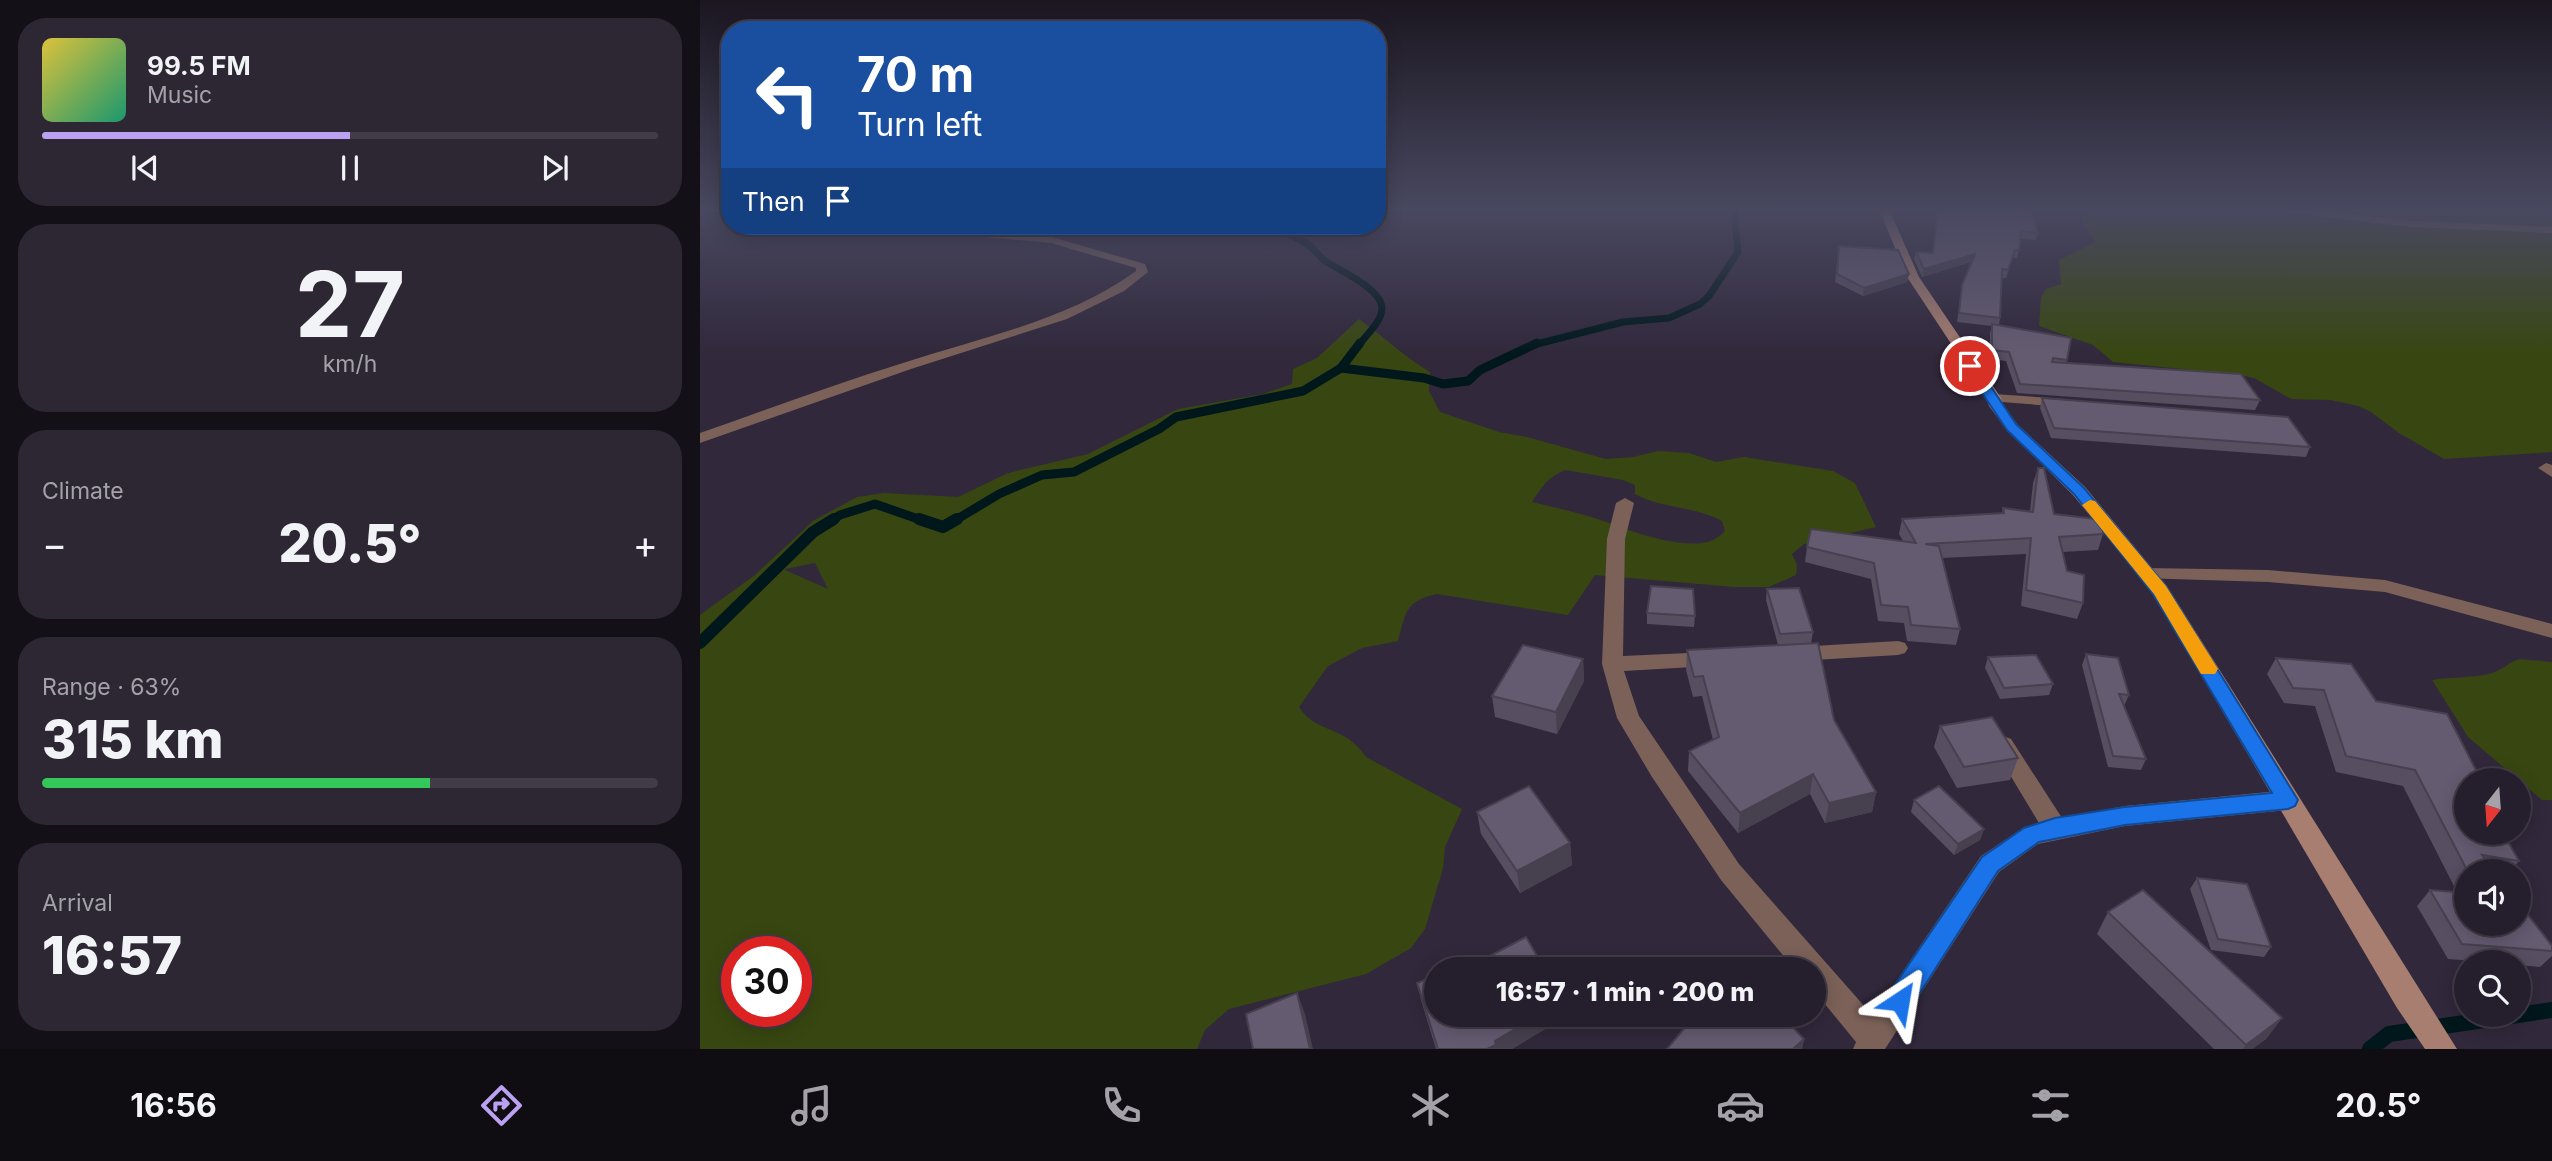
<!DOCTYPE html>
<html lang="en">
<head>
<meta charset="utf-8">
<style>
  :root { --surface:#251e2c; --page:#2d2734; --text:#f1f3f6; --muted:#a3a2a9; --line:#423c48; --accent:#bca0f2 }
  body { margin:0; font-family:Inter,sans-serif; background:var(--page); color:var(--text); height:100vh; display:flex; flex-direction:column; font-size:26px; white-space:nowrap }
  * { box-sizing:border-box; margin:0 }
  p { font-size:23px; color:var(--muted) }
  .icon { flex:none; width:38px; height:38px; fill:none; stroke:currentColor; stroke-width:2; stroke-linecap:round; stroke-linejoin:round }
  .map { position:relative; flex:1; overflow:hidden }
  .details { display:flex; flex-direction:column; gap:18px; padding:18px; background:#141018; width:700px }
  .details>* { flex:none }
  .guide { position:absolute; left:21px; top:21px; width:665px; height:214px; border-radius:28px; box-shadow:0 4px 18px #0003,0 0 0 2px var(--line); background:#1a4fa0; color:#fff; overflow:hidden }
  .needle { width:46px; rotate:197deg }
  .buttons { position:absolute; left:1754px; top:768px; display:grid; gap:14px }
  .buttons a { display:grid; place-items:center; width:77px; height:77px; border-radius:50%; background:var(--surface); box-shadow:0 4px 18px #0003,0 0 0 2px var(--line); font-size:35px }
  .speed { position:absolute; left:21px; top:936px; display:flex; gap:14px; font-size:35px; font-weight:700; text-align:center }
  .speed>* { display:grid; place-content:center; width:91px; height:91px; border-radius:50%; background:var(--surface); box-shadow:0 4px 18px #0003,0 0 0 2px var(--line); line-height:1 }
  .speed .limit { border:10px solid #d22; background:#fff; color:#111 }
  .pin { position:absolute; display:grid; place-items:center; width:60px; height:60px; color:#fff; margin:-30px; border:4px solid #fff; border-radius:50%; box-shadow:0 2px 7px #0007 }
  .me { position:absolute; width:77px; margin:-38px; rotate:33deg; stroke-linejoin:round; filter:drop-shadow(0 0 5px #0008) }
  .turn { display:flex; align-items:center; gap:24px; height:147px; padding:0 21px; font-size:32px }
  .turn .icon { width:91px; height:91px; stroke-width:2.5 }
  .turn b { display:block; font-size:49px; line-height:60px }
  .then { display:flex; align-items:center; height:66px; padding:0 21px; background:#0003; gap:14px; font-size:26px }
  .big { font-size:52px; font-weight:800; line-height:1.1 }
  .details .card { flex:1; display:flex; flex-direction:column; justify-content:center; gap:10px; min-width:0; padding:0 24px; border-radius:28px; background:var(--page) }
  .details .dial { align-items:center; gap:0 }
  .dial b { font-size:91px; line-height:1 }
  .song { display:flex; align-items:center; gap:21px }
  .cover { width:84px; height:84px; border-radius:10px; background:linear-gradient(135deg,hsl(50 70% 55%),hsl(160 70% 35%)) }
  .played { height:7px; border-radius:4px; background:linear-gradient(90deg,var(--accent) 50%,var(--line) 50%) }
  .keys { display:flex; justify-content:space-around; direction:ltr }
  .heat { display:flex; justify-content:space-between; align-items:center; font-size:38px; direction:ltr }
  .charge { height:10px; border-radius:5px; background:linear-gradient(90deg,#34c759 63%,var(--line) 0) }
  .trip { position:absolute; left:724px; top:957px; width:402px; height:70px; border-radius:35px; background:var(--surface); box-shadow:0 4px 18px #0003,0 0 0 2px var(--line); font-weight:800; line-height:70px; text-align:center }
  .menu { display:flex; height:112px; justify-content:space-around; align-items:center; background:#0f0c12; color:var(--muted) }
  .menu .icon { width:49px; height:49px }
  .menu .current { color:var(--accent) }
  .menu b { font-size:32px; color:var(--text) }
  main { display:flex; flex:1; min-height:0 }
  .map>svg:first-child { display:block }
</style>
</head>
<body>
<main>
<section class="details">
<div class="card">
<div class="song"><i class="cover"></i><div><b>99.5 FM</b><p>Music</p></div></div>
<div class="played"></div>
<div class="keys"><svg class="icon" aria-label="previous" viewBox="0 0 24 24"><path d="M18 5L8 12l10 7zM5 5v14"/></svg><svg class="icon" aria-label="pause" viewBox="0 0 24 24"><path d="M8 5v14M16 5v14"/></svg><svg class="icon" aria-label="next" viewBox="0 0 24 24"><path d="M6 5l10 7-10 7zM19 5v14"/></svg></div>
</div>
<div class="card dial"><b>27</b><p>km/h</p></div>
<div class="card"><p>Climate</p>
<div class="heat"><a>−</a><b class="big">20.5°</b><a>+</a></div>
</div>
<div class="card"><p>Range · 63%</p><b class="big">315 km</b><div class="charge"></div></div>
<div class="card"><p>Arrival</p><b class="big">16:57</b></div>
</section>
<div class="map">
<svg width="1852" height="1049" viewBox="0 0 1852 1049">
  <rect width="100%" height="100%" fill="#31283b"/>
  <!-- green -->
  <g fill="#384711" fill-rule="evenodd">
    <polygon points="1401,209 1852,209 1852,452 1744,459 1699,433 1671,412 1658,406 1631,400 1591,399 1554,378 1540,375 1413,362 1393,345 1339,326 1341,297 1346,289 1361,284 1359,260 1395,242 1382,222 1383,216"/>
    <path d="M659,319C683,336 704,357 730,372L729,391L740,412L799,432L827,437L906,459L933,457L958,451L989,453L1016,462L1044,457L1133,471L1155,483L1176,527L1104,544L1092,554L1097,565L1096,575L1069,587H1034L895,575L868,615L737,594C705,601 706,612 698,641L662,648L628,666L599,707C616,734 644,724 666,757L762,809L745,847L743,868L725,929L711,948L666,974L529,1009L505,1030L497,1049H0V615L55,575L113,521L157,497L184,493L258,497L308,473L388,454L478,409L563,394L592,384L593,369L617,358ZM866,470L923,480L935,485V494C962,509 995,506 1022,521L1025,531C1018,538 1012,542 1002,543C967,547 923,527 891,517C871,511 852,507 832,502C841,488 849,475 866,470ZM115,563L128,589L85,570V569ZM37,952H96V1012H37Z"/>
    <path d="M1819,659L1852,662V800H1842L1768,737L1732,680C1751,677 1771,678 1789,674C1801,671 1808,663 1819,659Z"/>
  </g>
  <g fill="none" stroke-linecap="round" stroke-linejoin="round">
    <!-- stream-far3 -->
    <g stroke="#00171c" stroke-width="7">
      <path d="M551,226C568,227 588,233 604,242C612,246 617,254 624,260C638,270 681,288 682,308C682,321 667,334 659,345"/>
      <polyline points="833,345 923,322 969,318 1000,304 1009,296 1038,252 1034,209"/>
    </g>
    <!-- stream-far2 -->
    <g stroke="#00171c" stroke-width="9">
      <polyline points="641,368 724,378 743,384 768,381 780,370 837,343"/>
      <polyline points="131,521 140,515 175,504 224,521"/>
      <polyline points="254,521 299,494 342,475 374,472 459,429 476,417 603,391 641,368 660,343"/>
    </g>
    <!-- stream-far1 -->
    <g stroke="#00171c" stroke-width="12">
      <polyline points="219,519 243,527 257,519"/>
      <polyline points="0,643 113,532 134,519"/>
    </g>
    <!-- stream -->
    <g stroke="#00171c" stroke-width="16">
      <polyline points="1818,1015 1852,1010"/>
      <polyline points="1670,1049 1689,1034 1818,1015"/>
    </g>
    <!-- lane -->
    <polygon fill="#7b6158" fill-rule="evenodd" points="1572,209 1596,209 1711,221 1852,227 1852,233 1711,227 1576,211"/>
    <!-- street -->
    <g fill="#7b6158" fill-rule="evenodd">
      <path d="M191,226H229L352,237L445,264L448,272L424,291L367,319L211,369L0,443V433C68,409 135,384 203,363C282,337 367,321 436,271V268L351,243L196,229Z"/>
      <polygon points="1294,394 1364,399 1371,403 1364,407 1289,401 1287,398"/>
      <polygon points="1846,463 1852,465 1852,477 1838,468"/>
      <polygon points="925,498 934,503 925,539 923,656 1010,652 1017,654 1020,659 1017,664 1010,666 924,671 939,716 1039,864 1173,1016 1281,856 1323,828 1339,823 1292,745 1295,739 1303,736 1311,739 1362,818 1425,806 1588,790 1596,793 1600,800 1596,807 1588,810 1425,826 1338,844 1299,872 1185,1049 1153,1049 1156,1042 1115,992 1115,970 1095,970 1021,880 952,777 917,718 902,664 907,539 916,503"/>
      <polygon points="1447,568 1568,570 1685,580 1852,624 1852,638 1685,592 1568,582 1440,578 1438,574 1440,570"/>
      <polygon points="1198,641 1205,643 1208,648 1205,653 1198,655 1097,661 1090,659 1087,654 1090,649 1097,647"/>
    </g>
    <!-- secondary -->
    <polygon fill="#a77e70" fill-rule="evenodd" points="1179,209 1189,209 1219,277 1301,398 1303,405 1317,424 1385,487 1467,586 1757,1049 1725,1049 1697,1008 1453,593 1373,495 1307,430 1289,406 1287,398 1207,277"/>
  </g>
  <!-- wall -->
  <g fill="#574e61">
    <polygon points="1238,209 1338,233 1336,240 1321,239 1317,258 1313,257 1306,278 1301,278 1300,318 1299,325 1367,360 1366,363 1560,400 1555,410 1317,393 1306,361 1290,359 1290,333 1292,326 1257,322 1262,285 1271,262 1222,277 1214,259 1216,252 1232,253"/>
    <polygon points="1139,246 1209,274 1207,282 1163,296 1135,282"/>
    <polygon points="1342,398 1610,447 1606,457 1351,438 1340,408"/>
    <polygon points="1338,468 1354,514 1403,534 1398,550 1362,552 1367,571 1383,603 1377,619 1321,606 1326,554 1242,558 1260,629 1256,645 1207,641 1204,623 1178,621 1171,579 1105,562 1107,547 1203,541 1199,534 1202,519 1302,513 1303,508 1330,511 1333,483"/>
    <polygon points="1067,589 1113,632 1111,643 1078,645 1066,600"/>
    <polygon points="947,613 995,616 994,627 947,624"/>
    <polygon points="987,650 1134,720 1176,792 1172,812 1125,823 1110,794 1038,833 988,771 989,751 1013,740 1002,696 993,697 986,670"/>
    <polygon points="1386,654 1429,695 1424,706 1446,759 1441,770 1408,767 1382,665"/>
    <polygon points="1288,657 1353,684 1349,695 1300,699 1285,668"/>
    <polygon points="1576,658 1676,701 1766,780 1819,861 1810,872 1766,872 1766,924 1852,946 1852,956 1840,967 1818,965 1818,962 1788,962 1748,959 1717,906 1730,890 1757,892 1703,786 1636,772 1615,706 1584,703 1567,674"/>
    <polygon points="883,659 884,681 857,734 795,717 792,696"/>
    <polygon points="1240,726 1318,758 1310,780 1257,788 1234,747"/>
    <polygon points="1214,800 1284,829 1280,840 1254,855 1211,812"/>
    <polygon points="777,812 870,843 872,865 820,893 781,834"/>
    <polygon points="1497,878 1571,947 1564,957 1511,950 1490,889"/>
    <polygon points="1408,912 1582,1018 1566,1039 1552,1049 1514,1049 1397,934"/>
    <polygon points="717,983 737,1015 865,1015 865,1017 812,1049 736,1049 721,1000"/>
    <polygon points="976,1015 1056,1015 1057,1017 1104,1039 1102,1049 967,1049 984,1029"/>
  </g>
  <!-- shaded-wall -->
  <g fill="#47404f">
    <polygon points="1275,254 1273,261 1222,277 1224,269"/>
    <polygon points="1209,274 1207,282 1163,296 1164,288"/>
    <polygon points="883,659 884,681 857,734 856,712"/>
    <polygon points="1113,774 1110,794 1038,833 1040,813"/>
    <polygon points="1176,792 1172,812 1125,823 1129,803"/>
    <polygon points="1284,829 1280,840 1254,855 1258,844"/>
    <polygon points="870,843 872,865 820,893 817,871"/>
    <polygon points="597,993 605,1014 613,1049 610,1049"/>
    <polygon points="839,1015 865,1015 865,1017 812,1049 787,1049 795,1041"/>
    <polygon points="1582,1018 1566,1039 1552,1049 1543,1049 1546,1045"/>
    <polygon points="1104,1039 1102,1049 1093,1049"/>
  </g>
  <!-- building -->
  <g fill="#655b71" stroke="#47404f" stroke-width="2">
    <polygon points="1238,209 1331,209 1338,233 1321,231 1319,250 1315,250 1308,270 1302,269 1300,318 1259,313 1262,285 1275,254 1224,269 1216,252 1233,253"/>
    <polygon points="1139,246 1198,250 1209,274 1164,288 1137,274"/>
    <polygon points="1292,324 1371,338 1367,360 1353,358 1352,362 1541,374 1560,400 1320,384 1309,352 1292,350"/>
    <polygon points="1342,398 1588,417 1610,447 1354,428"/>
    <polygon points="1338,468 1344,468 1354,514 1404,520 1403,534 1359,537 1367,571 1384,575 1383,603 1326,590 1331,538 1225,544 1239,546 1260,629 1211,625 1208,607 1181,605 1174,563 1107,547 1111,529 1216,543 1202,519 1304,513 1303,508 1333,512"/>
    <polygon points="951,586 993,589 995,616 947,613"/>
    <polygon points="1099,588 1113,632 1080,634 1067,589"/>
    <polygon points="1118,643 1134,720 1176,792 1129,803 1113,774 1040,813 989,751 1019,737 1003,676 994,677 987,650"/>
    <polygon points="823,645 883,659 856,712 792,696"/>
    <polygon points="1386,654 1418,658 1429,695 1419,694 1446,759 1413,756"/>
    <polygon points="1336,655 1353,684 1304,688 1288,657"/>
    <polygon points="1576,658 1651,664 1676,701 1747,714 1781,780 1766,780 1766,833 1803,833 1819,861 1782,855 1795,872 1768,872 1715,770 1646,756 1624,690 1593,688"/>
    <polygon points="1292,717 1318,758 1264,767 1240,726"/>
    <polygon points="829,786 870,843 817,871 777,812"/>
    <polygon points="1239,786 1284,829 1258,844 1214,800"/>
    <polygon points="1497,878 1547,884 1571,947 1518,939"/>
    <polygon points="1443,890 1582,1018 1546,1045 1408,912"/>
    <polygon points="1730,890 1766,893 1766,924 1818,924 1818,902 1852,946 1852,951 1762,944"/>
    <polygon points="826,937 845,970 750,970 768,962 769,967"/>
    <polygon points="1020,959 1027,970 1000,970"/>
    <polygon points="737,975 737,1015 839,1015 795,1041 796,1045 787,1049 738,1049 717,983"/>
    <polygon points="597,993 610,1049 553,1049 546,1014"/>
    <polygon points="982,1015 1056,1015 1057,1017 1059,1015 1081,1015 1104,1039 1093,1049 967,1049 988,1024"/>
  </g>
  <!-- sky -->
  <linearGradient id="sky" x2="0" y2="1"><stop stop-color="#1b1620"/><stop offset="0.59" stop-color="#484860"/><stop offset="1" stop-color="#484860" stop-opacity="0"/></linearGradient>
  <rect width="1852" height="356" fill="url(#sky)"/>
  <!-- route -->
  <polygon fill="#1a73e8" stroke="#114b97" stroke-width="2" points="1270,362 1275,363 1316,424 1384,488 1466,586 1598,800 1595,806 1588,809 1425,825 1339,842 1298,871 1209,1010 1200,1014 1190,1010 1187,1001 1190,992 1282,857 1324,828 1355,818 1425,807 1572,793 1453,594 1374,494 1307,430 1264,366"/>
  <!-- slow -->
  <polygon fill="#f59e0b" points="1390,500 1395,501 1466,586 1518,669 1515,674 1501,674 1454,594 1382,505"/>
</svg>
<div class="buttons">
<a><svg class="needle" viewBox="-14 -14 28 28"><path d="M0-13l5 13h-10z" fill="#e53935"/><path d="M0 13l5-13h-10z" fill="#a3a2a9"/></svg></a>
<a><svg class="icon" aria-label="sound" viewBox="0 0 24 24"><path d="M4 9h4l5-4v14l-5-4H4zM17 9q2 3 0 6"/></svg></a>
<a><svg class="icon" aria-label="search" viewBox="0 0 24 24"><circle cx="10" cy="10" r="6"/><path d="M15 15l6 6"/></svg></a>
</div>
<div class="speed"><div class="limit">30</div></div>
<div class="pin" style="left:1270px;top:366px;background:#d93025"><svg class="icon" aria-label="arrive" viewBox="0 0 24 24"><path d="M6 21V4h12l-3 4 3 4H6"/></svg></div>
<svg class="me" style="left:1200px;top:1001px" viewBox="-20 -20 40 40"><path d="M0-17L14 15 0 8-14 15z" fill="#1a73e8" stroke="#fff" stroke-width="4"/></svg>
<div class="trip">16:57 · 1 min · 200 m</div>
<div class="guide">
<div class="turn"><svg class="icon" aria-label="left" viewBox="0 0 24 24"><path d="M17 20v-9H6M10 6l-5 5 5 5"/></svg><div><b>70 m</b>Turn left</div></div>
<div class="then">Then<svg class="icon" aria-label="arrive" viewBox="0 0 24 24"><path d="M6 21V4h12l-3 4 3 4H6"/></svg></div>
</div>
</div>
</main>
<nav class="menu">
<b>16:56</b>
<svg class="icon current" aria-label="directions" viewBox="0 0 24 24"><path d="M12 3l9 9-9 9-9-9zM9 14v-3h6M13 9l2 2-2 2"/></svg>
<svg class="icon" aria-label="music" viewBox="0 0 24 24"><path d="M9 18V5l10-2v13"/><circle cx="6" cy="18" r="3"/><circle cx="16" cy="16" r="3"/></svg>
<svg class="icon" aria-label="phone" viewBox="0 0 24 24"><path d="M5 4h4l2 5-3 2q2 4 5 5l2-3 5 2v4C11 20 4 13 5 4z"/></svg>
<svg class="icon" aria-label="climate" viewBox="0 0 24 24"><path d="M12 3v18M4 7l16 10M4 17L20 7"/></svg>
<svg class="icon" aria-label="car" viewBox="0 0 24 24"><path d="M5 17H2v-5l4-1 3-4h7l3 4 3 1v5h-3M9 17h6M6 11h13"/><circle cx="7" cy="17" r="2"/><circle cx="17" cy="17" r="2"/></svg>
<svg class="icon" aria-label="filters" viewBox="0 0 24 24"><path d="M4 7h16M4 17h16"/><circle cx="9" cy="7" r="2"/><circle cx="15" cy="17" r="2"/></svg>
<b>20.5°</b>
</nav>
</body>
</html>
